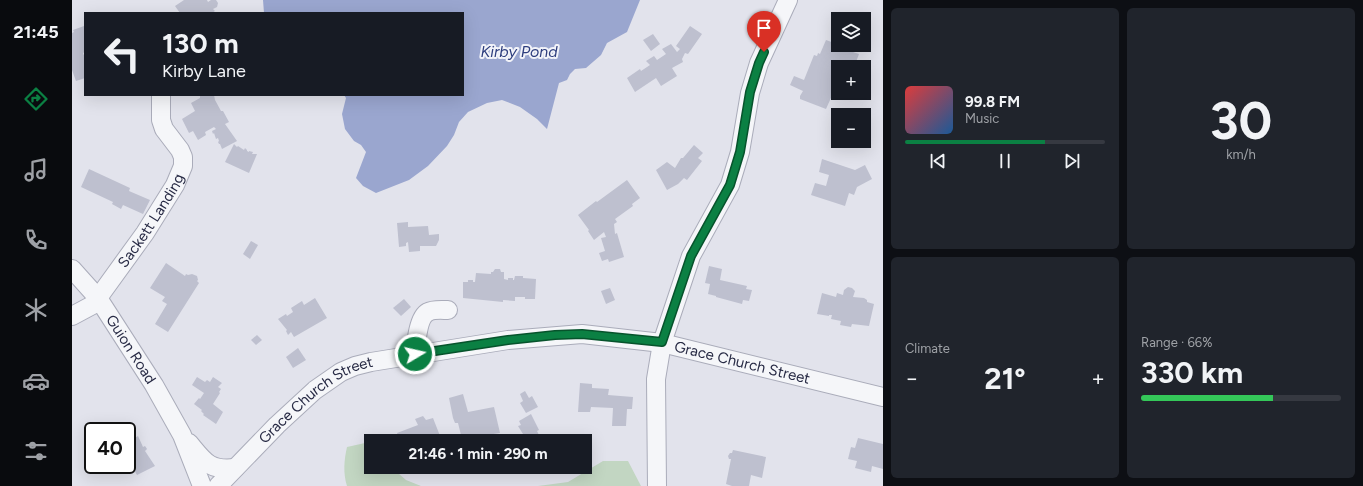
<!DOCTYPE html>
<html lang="en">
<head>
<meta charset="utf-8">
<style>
  :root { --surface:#171b24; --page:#20242c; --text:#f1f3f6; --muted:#9ea1a6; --line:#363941; --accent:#0b8043 }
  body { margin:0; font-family:Figtree,sans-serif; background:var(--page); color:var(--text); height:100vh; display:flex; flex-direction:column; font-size:15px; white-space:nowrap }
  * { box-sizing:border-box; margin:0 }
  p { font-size:13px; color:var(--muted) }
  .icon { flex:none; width:22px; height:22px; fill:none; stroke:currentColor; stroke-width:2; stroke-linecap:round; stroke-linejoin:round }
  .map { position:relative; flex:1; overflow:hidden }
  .drawer { display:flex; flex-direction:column; gap:8px; padding:8px; background:#0d0f14; width:480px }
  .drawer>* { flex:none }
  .guide { position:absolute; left:12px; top:12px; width:380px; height:84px; border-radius:0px; box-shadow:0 4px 16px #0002; background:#171b24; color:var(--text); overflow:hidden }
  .fabs { position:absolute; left:759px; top:12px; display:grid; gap:8px }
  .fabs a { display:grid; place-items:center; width:40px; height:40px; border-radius:0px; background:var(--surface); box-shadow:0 4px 16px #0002; font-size:20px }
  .speed { position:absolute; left:12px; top:422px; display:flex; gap:8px; font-size:20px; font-weight:700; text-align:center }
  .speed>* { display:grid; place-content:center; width:52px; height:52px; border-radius:50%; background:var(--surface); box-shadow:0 4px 16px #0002; line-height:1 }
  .speed .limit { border:2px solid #111; border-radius:6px; background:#fff; color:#111 }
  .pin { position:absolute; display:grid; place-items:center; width:34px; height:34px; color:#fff; margin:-41px -17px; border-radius:50% 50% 50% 0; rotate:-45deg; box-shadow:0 0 4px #0007 }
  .pin .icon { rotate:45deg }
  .me { position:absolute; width:44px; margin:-22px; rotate:81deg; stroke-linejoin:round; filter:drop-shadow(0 0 3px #0008) }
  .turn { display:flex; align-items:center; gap:14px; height:84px; padding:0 12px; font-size:18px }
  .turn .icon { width:52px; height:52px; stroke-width:2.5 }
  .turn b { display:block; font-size:28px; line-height:34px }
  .big { font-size:30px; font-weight:700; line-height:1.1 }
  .drawer .widget { flex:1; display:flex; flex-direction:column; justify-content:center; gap:6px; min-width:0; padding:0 14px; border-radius:6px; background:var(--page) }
  .drawer .dial { align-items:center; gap:0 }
  .dial b { font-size:52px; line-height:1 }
  .song { display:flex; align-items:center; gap:12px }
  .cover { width:48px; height:48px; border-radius:6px; background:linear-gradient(135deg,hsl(0 70% 55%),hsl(210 70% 35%)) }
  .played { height:4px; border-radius:2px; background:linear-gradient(90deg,var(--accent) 70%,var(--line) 70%) }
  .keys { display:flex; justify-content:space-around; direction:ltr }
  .heat { display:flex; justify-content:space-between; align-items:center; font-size:22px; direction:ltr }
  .charge { height:6px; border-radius:3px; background:linear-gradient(90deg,#34c759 66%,var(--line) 0) }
  .drawer .tiles { flex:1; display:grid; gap:8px; grid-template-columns:repeat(2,1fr) }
  .trip { position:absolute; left:292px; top:434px; width:228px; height:40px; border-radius:0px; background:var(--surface); box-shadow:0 4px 16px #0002; font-weight:700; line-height:40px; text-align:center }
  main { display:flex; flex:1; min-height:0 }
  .tabs { display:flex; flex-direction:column; width:72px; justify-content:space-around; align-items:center; background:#090b0e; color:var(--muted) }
  .tabs .icon { width:28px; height:28px }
  .tabs .current { color:var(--accent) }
  .tabs b { font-size:18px; color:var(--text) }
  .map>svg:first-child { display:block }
</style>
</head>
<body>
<main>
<nav class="tabs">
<b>21:45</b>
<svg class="icon current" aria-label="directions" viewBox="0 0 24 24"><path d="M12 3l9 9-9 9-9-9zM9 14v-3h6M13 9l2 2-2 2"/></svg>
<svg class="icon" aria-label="music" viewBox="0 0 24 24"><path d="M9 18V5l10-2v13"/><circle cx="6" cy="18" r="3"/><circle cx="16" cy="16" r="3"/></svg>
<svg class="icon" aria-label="phone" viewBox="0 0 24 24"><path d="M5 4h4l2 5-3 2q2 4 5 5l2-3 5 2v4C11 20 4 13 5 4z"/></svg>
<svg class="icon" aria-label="climate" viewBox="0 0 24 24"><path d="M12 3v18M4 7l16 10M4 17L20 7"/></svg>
<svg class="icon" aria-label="car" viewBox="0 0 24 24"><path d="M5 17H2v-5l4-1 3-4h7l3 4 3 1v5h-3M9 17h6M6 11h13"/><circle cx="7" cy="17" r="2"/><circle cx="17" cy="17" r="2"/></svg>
<svg class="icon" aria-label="filters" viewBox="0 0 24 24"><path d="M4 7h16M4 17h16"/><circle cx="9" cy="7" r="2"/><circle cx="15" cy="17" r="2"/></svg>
</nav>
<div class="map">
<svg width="811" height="486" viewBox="0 0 811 486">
  <rect width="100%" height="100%" fill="#e2e3ec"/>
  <!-- green -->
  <g fill="#c2d6c2">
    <path d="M293,443L299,449V467H319L334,480L349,486H275C271,473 272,460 275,447Z"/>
    <polygon points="531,461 556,461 569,486 466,486 496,482"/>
  </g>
  <!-- water -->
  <polygon fill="#9aa6cf" points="191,0 568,0 555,32 535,43 529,55 514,68 503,69 498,74 495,80 487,83 475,129 465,119 448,107 430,100 415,103 396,112 387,122 382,135 375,146 356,166 337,180 304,193 291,186 284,178 294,152 289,145 282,141 273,129 270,114 274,98 272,95 391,95 391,13 192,13"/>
  <!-- building -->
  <g fill="#bec0cf">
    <polygon points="112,0 135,0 136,2 139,0 144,0 146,3 145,7 141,9 143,11 140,13 108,13 103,6"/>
    <polygon points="12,26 13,52 11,53 13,58 13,78 4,81 0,70 0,33 2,32 1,30"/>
    <polygon points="618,26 630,34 616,54 613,53 610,59 611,62 600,68 605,76 589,86 584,78 563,92 555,78 568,69 569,71 578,65 574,61 582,56 585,60 594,54 590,49 599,44 605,52 608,49 604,46"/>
    <polygon points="581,34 588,44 579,51 571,40"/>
    <polygon points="754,40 776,48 775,50 787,54 782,67 771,63 769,67 766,67 766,84 763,82 759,90 762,91 754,109 728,99 728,96 731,91 718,85 722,76 732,80 742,55 745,56 746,53 748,54"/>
    <polygon points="128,95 142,95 143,100 149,111 151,111 157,122 153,124 165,141 150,149 148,144 147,144 146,142 147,141 146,138 144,139 142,133 141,134 140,131 144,129 142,127 133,132 134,135 126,140 121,131 117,133 110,119 123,111 119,103 128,98"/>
    <polygon points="162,144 165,147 166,146 172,150 173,148 175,150 175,151 177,152 177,151 181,152 180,154 185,154 177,173 153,162"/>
    <polygon points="622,145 631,153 626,158 630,161 615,180 612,178 606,184 595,190 584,170 595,162 603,168 609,158 611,158"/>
    <polygon points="750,159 783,170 793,165 800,179 785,187 782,195 777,193 773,206 739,195 743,183 754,186 757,175 747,172"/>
    <polygon points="17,169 58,188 57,191 78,200 71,214 51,205 49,209 40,204 41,202 9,187"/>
    <polygon points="555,180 568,198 560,204 561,206 543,219 545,222 542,224 543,234 545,233 552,257 537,262 536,259 530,261 527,253 533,251 529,238 534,237 532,232 522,240 516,231 517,230 506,215 524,201 525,202"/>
    <polygon points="336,222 336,227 356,226 357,235 367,234 367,240 364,246 348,246 348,251 337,252 336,242 334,243 334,246 327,247 325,223"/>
    <polygon points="179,241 186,245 178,259 171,254"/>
    <polygon points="94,263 113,276 114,274 116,275 120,274 125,276 126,280 125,281 127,283 96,332 83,324 95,304 90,301 93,297 78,288"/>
    <polygon points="637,266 650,269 648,280 675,286 674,289 680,290 677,301 671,300 670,304 644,297 644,296 636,294 638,284 633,283"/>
    <polygon points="423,269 428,269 429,272 432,272 432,279 436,280 436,278 441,278 441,280 442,280 443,276 451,276 451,278 464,279 463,299 453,299 453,297 443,297 443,301 431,300 431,302 391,298 391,282 396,282 396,280 401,280 401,282 403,282 404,273 419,274 419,272 421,272"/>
    <polygon points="776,287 780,288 783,291 781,297 792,298 795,300 795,302 802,304 797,326 780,324 779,327 768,325 769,321 759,319 760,315 757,315 757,316 745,314 750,293 764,297 765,293 771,295 772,290"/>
    <polygon points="538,288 543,300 534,304 529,291"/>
    <polygon points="243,298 255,318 222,337 219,332 216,335 214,331 215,330 206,319 214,314 215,316 221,312 219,308 230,301 232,305"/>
    <polygon points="332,299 339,307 329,316 321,308"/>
    <polygon points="185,335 190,340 184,345 179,340"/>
    <polygon points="226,348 234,360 221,368 214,357"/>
    <polygon points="125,377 133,382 135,380 138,382 141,377 150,383 146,387 149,389 147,392 148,393 141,404 151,412 144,424 131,415 132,414 129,411 130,410 122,404 127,398 128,399 132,393 120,385"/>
    <polygon points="508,383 520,384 520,388 537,389 536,395 561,397 560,409 555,409 554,426 540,426 541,408 519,407 518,412 506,412"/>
    <polygon points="453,391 457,398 460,396 466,407 454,413 448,403 451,401 448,394"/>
    <polygon points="391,394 396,412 422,407 428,433 390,439 386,423 383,423 381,418 377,398"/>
    <polygon points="459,414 467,430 465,431 470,441 445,441 444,439 451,434 446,426 449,425 447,421"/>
    <polygon points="351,416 354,420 361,418 370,441 328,441 325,433 346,425 343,419"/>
    <polygon points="66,436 71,447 73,446 75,449 73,451 83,466 65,475 55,457 55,443"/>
    <polygon points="786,438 811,444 811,469 800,466 799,472 783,468 785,461 776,459 779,447 783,448"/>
    <polygon points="661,450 694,457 690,478 679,475 677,486 660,486 654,484 659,459 657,459 656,456 658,453 660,453"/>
  </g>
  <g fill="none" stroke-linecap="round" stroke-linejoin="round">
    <!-- minor casing -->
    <g stroke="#aaacba" stroke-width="20">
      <g id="minor">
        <path id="s1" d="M0,269L26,298L82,385L110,435L130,486"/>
        <path id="s2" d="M26,298L73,233L103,185L111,166V157L108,150L92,129L89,120V95"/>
        <polyline points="0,316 28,301"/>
        <path d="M343,354C344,344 346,317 356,312C361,309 370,310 376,310"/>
        <path d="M117,443C132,461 137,471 163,468"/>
        <path id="s3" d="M146,486L205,425L243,390L269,372L283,366L299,362L436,340L510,334L590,343L811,397"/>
        <polyline points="585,486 584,379 590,343 619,256 658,185 668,152 678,93 687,63 716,0"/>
      </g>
    </g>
    <!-- minor -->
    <use href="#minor" stroke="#f5f6f9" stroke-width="18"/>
  </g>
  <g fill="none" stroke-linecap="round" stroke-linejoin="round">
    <!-- route casing -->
    <g stroke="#07532c" stroke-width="10">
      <polyline id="route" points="343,354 436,340 483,335 510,334 590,342 619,256 658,185 668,152 678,92 687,63 692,52"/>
    </g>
    <!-- route -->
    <use href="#route" stroke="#0b8043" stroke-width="7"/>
  </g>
  <g text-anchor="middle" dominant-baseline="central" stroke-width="4" stroke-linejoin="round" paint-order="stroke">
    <!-- street labels -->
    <g font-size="15" fill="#282b45" stroke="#f2f3f9">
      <text stroke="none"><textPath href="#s2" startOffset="94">Sackett Landing</textPath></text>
      <text stroke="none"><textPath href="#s1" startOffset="100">Guion Road</textPath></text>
      <text stroke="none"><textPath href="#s3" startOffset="576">Grace Church Street</textPath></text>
      <text stroke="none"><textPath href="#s3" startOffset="132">Grace Church Street</textPath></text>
    </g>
    <!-- water labels -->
    <g font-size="16" font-style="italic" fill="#2e3e7e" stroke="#f2f3f9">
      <text x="447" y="51">Kirby Pond</text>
    </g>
  </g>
</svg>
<div class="fabs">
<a><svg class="icon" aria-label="layers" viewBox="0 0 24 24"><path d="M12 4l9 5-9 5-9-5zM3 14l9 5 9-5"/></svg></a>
<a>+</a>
<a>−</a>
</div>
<div class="speed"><div class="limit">40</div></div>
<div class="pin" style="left:692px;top:52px;background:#d93025"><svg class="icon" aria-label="arrive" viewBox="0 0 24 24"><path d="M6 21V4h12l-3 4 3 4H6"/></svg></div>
<svg class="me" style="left:343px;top:354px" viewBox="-20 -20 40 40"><circle r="17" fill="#0b8043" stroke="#fff" stroke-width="3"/><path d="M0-11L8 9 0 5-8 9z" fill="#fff"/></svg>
<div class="trip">21:46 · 1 min · 290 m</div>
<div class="guide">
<div class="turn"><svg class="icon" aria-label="left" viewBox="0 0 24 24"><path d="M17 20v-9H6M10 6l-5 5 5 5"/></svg><div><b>130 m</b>Kirby Lane</div></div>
</div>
</div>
<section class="drawer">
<div class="tiles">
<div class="widget">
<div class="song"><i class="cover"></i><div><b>99.8 FM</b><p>Music</p></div></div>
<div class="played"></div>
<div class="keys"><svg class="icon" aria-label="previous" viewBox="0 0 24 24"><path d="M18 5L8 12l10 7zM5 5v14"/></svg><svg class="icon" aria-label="pause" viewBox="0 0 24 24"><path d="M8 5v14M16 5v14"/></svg><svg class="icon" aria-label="next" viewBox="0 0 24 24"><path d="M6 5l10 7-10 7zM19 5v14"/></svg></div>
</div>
<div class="widget dial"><b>30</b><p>km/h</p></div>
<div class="widget"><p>Climate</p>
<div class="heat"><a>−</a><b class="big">21°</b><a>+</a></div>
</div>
<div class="widget"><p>Range · 66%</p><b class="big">330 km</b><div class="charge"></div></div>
</div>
</section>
</main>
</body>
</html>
